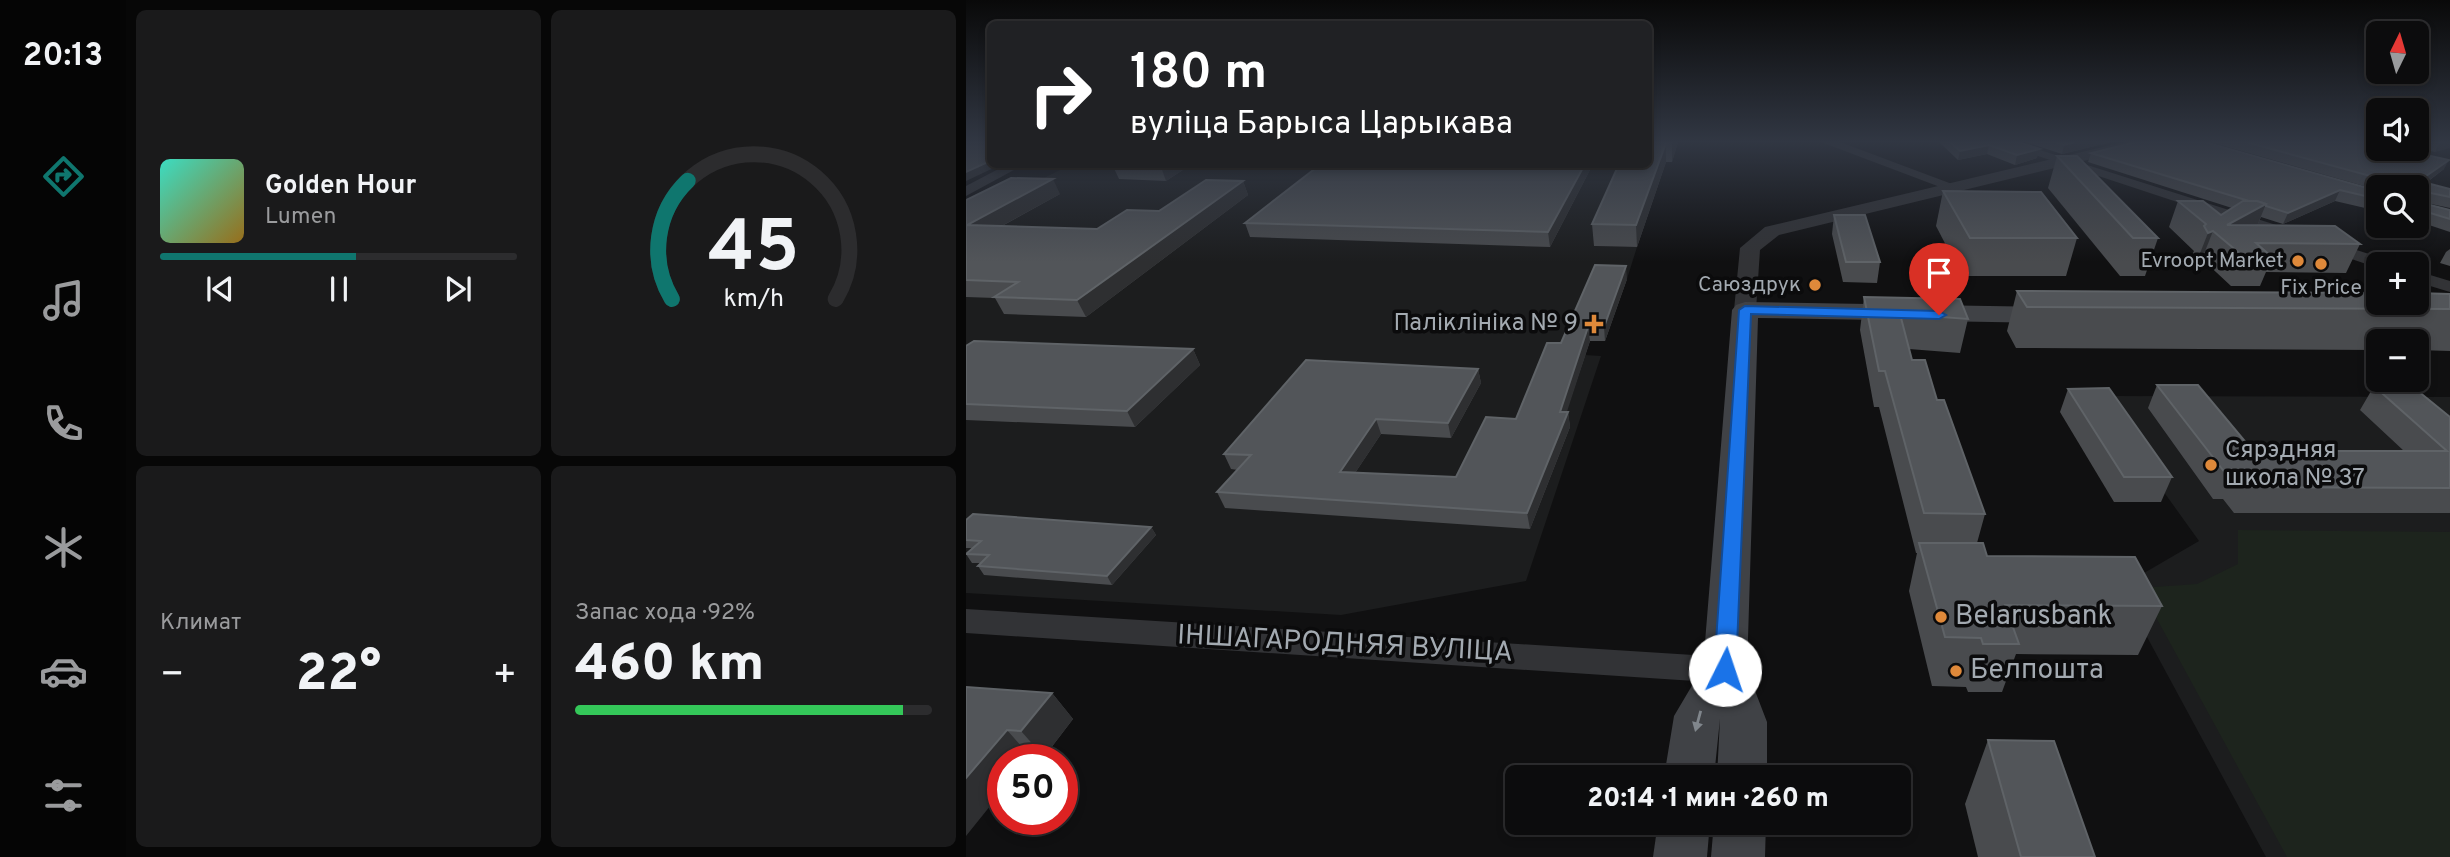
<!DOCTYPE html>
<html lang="ru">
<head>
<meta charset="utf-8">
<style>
  :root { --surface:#0c0c0d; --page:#1a1a1b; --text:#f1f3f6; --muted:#9a9b9d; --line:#2c2c2e; --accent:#0f766e }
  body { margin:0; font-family:Overpass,sans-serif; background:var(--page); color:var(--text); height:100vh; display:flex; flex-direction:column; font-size:26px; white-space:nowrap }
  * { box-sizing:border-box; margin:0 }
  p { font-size:23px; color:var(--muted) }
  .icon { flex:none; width:38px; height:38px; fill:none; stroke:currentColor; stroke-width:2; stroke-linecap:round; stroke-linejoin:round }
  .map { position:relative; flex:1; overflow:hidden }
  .drawer { display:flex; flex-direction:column; gap:10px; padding:10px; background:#070707; width:840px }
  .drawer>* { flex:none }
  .hud { position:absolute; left:21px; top:21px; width:665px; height:147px; border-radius:10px; box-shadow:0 4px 10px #0003,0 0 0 2px var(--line); background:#202124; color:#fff; overflow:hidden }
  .needle { width:46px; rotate:5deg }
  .controls { position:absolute; left:1400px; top:21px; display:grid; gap:14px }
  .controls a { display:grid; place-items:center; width:63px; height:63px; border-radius:10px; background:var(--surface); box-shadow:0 4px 10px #0003,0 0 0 2px var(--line); font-size:35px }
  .speed { position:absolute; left:21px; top:744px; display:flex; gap:14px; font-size:35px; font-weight:700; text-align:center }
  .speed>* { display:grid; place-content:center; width:91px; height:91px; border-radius:50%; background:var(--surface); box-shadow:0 4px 10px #0003,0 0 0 2px var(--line); line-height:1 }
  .speed .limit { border:10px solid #d22; background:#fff; color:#111 }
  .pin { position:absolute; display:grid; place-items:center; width:60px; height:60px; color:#fff; margin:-72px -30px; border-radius:50% 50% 50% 0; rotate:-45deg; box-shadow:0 0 7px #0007 }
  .pin .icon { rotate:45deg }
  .me { position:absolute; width:77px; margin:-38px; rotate:4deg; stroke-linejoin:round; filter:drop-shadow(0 0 5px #0008) }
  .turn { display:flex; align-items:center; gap:24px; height:147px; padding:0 28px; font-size:32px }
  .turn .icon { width:91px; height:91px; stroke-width:2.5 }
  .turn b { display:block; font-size:49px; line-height:60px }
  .big { font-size:52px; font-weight:800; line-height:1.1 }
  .drawer .tile { flex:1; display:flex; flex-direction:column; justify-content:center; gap:10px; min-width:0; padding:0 24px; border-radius:10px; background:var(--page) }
  .drawer .dial { align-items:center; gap:0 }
  .dial svg { height:182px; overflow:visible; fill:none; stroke:var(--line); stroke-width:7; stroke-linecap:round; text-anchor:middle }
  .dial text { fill:var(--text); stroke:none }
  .song { display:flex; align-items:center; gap:21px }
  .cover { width:84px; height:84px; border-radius:10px; background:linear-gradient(135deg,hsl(170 70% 55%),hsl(40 70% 35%)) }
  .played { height:7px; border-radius:4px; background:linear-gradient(90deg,var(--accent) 55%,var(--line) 55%) }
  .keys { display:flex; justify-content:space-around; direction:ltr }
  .heat { display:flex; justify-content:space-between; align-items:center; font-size:38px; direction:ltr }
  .charge { height:10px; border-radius:5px; background:linear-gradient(90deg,#34c759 92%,var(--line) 0) }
  .drawer .tiles { flex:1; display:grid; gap:10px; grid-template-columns:repeat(2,1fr) }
  .trip { position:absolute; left:539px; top:765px; width:406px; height:70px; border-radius:10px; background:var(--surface); box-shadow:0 4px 10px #0003,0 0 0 2px var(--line); font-weight:800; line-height:70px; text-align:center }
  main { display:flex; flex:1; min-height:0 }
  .dock { display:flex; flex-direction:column; width:126px; justify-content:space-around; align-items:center; background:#050505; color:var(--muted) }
  .dock .icon { width:49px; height:49px }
  .dock .selected { color:var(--accent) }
  .dock b { font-size:32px; color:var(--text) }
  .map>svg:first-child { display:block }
</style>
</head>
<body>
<main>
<nav class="dock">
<b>20:13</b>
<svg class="icon selected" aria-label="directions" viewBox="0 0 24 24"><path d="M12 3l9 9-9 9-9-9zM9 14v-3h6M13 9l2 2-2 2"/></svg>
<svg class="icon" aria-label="music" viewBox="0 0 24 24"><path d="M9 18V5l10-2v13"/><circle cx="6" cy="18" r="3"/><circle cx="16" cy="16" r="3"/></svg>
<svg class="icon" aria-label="phone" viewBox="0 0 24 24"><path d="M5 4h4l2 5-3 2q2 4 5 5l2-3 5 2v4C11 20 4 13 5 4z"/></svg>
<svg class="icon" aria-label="climate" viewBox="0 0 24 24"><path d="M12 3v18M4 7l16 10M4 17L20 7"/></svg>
<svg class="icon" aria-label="car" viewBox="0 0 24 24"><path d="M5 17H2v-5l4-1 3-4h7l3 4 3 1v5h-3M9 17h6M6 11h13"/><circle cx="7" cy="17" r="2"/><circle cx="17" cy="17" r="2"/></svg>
<svg class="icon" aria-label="filters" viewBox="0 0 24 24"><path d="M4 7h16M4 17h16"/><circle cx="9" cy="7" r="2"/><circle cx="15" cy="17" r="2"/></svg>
</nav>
<section class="drawer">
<div class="tiles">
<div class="tile">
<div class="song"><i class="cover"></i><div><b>Golden Hour</b><p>Lumen</p></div></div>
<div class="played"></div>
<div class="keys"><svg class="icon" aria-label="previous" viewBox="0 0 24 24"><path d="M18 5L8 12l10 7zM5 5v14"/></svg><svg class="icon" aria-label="pause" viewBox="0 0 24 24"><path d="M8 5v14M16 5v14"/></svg><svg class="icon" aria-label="next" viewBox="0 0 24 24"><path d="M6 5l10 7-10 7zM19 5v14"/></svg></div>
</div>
<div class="tile dial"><svg viewBox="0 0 100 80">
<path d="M14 69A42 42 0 1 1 86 69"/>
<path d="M14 69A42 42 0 0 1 21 17" stroke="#0f766e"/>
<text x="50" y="56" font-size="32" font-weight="700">45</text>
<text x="50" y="72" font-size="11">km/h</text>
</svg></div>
<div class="tile"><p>Климат</p>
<div class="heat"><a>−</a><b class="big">22°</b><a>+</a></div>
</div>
<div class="tile"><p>Запас хода · 92%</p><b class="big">460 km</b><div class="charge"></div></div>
</div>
</section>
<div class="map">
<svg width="1484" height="857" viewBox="0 0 1484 857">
  <rect width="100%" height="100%" fill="#101011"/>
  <!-- built -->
  <g fill="#1c1d1e">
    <polygon points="664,164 628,246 671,247 661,279 630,279 603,354 635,356 560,581 375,615 0,593 0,217 104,165"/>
    <polygon points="1129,396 1484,397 1484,857 1300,857 1154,587 1233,541"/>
  </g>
  <!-- green -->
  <polygon fill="#1d241d" points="1272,530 1484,532 1484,857 1321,857 1174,588 1231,584 1272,564"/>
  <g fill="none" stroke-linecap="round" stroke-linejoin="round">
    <!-- minor -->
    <g fill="#323336" fill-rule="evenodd">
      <polygon points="855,142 874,142 994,187 992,190 982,190"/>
      <polygon points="1030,142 1049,142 1332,232 1334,235 1326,240 1320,238"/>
      <polygon points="42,164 59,164 0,196 0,186"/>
      <polygon points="1359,240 1422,260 1424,264 1412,264 1412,268 1353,248 1351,245"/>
      <polygon points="1451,271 1484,281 1484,292 1451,282"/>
      <polygon points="0,609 759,657 770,661 775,670 770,679 759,683 0,633"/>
    </g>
    <!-- tertiary -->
    <polygon fill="#323336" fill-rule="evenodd" points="1158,142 1185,142 1183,145 813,235 794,250 790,310 787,315 771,315 768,310 774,248 799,227"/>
    <!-- secondary -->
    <g fill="#404246" fill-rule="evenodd">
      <polygon points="779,302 1087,307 1096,310 1100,315 1096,320 1087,323 792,318 781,670 801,722 801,777 751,777 754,719 748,777 698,777 708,716 737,667 766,310 770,305"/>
      <polygon points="692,822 744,822 741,857 687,857"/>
      <polygon points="748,822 800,822 799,857 745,857"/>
    </g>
  </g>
  <!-- wall -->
  <g fill="#494b4e">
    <polygon points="682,142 712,142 706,162 700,162 671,247 628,246 626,224"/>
    <polygon points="973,142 1053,142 1071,158 1049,165 1021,154 992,160"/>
    <polygon points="1059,142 1145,142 1096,154"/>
    <polygon points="1244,142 1412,142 1447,149 1446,151 1478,169 1460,183 1484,189 1484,208 1456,202 1484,210 1484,232 1451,221 1451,187 1412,187 1412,190"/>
    <polygon points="1451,142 1484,142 1469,152 1451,148"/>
    <polygon points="1125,153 1412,191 1412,211 1369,201 1317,224 1295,217 1291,226 1394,244 1380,273 1300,272 1294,286 1265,286 1236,259 1231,261 1227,253 1228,251 1203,227 1212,201 1255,215 1266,208 1122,162"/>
    <polygon points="1091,156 1192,238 1179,276 1154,276 1082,188"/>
    <polygon points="146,164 226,164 200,181 153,179"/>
    <polygon points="627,164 584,247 284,237 279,223"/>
    <polygon points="277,181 282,195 120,317 38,314 29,298 0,297 0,200 94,194 36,226 131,229 193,211"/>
    <polygon points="977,191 1111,238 1100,276 996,276 970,226"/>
    <polygon points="868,215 914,262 911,283 877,282 866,234"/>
    <polygon points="1484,249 1484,266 1474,263 1480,252"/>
    <polygon points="661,279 639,341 624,341 600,412 602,412 604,427 564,529 259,508 251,492 272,470 265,469 258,454 512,369 515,383 485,438 415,434 389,473 490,477 550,419 595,343"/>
    <polygon points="1051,291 1484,294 1484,351 1451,350 1451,341 1412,341 1412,350 1050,348 1041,331"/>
    <polygon points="898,297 1002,319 994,353 943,349 946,360 971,400 1019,514 1011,543 1021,556 1196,606 1172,655 1050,654 1036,692 1002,692 1000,687 966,686 943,591 951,553 950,553 913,407 908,407 894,330"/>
    <polygon points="0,346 227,349 234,365 169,427 0,420"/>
    <polygon points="1191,385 1287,451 1438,451 1394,410 1408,386 1484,417 1484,513 1268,513 1257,499 1247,499 1182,408"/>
    <polygon points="1102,389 1206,477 1195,502 1148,502 1094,412"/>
    <polygon points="0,520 185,527 190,535 146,585 18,575 12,566 15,563 6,563 0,554 6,548 0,548"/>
    <polygon points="0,687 86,693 107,719 78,757 64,756 61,760 37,760"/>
    <polygon points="1022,740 1129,857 1012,857 999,804"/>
  </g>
  <!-- shaded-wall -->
  <g fill="#2e2f31">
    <polygon points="706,142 712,142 706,162"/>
    <polygon points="1109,142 1145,142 1096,154 1098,145"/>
    <polygon points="1484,142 1484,148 1469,152 1473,143"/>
    <polygon points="700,143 700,162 671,247 670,225"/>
    <polygon points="1023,145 1021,154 992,160 994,151"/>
    <polygon points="1074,149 1071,158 1049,165 1051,155"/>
    <polygon points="1483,160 1478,169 1451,189 1453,181"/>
    <polygon points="24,161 24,164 36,164 0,181 0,172"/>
    <polygon points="194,164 226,164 200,181"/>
    <polygon points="619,164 627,164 584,247 582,232"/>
    <polygon points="87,179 94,194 10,240 1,225"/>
    <polygon points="277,181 282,195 120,317 111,300"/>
    <polygon points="1374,190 1369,201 1317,224 1322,213"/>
    <polygon points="1300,204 1289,231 1261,225"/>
    <polygon points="1247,231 1236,259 1231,261 1242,233"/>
    <polygon points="660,266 661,279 639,341 638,327"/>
    <polygon points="622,327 624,341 596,427 594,412"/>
    <polygon points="227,349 234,365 169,427 161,411"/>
    <polygon points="512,369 515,383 485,438 482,423"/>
    <polygon points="602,412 604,427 564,529 561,513"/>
    <polygon points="410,419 415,434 379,488 374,472"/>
    <polygon points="185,527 190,535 146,585 141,576"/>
    <polygon points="86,693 107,719 78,757 55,731"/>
    <polygon points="41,730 64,756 61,760 37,760 37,790 0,836 0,778"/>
  </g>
  <!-- building -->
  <g fill="#525559" stroke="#5f6367" stroke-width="2">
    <polygon points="0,142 24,142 24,161 0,172"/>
    <polygon points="682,142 706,142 700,143 670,225 626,224 653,164 682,164"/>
    <polygon points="984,142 1053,142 1074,149 1051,155 1023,145 994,151"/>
    <polygon points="1090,142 1109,142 1098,145"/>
    <polygon points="1170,142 1239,142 1412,191 1412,199 1374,190 1322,213 1300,206 1300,204 1291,201 1283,201 1125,153"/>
    <polygon points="1280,142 1412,142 1412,149 1447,149 1442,151 1483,160 1453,181 1484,189 1484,197 1455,191 1456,203 1484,210 1484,219 1451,209 1451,187 1420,187 1419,180"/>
    <polygon points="1091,156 1111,156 1192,238 1167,238"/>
    <polygon points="355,164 619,164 582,232 279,223"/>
    <polygon points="45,178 87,179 1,225 131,229 161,210 193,211 240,180 277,181 111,300 28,297 52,282 0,280 0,200"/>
    <polygon points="977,191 1075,192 1111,238 1004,238"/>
    <polygon points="1212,201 1237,201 1255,215 1277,201 1291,201 1300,204 1261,225 1369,226 1394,244 1290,243 1306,257 1278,257 1247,231 1242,233 1238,226 1240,224"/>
    <polygon points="868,215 899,215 914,262 880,262"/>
    <polygon points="629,265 660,266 638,327 622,327 594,412 602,412 561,513 251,492 285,455 258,454 340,360 512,369 482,423 410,419 374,472 490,477 520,417 550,419 581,343 595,343"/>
    <polygon points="1051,291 1412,293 1412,303 1451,303 1451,293 1484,294 1484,309 1061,307"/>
    <polygon points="898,297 994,299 1002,319 934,314 946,360 959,360 971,400 978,400 1019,514 958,513 919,371 913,371"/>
    <polygon points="8,341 227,349 161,411 0,404 0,346"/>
    <polygon points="1191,385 1232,385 1287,451 1481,451 1408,386 1447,387 1484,417 1484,488 1281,487 1270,473 1260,474"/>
    <polygon points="1143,388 1206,477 1158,477 1102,389"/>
    <polygon points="7,514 185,527 141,576 12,566 23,555 0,554 15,541 0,540 0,520"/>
    <polygon points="953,543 1017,543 1021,556 1169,557 1196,606 1039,605 1053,644 1017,644 1015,638 979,637"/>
    <polygon points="0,687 86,693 55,731 41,730 0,778"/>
    <polygon points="1022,740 1088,741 1129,857 1055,857"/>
  </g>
  <!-- one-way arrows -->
  <defs><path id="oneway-solid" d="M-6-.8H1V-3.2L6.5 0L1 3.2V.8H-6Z" transform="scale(1.75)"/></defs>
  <use fill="#80868c" href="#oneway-solid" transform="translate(732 721) rotate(105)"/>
  <!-- sky -->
  <linearGradient id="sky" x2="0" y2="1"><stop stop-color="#090909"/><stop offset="0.54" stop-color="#313743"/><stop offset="1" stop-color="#313743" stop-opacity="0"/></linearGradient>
  <rect width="1484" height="262" fill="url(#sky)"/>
  <!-- route -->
  <polygon fill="#1a73e8" stroke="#114b97" stroke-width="2" points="779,306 973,311 980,315 973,319 785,314 770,670 766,677 759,679 751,677 748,670 773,310"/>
  <!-- markers -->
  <g fill="#df893a" stroke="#0b0b0c" stroke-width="2.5">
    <circle cx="1332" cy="261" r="7"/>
    <circle cx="1355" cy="264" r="7"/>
    <circle cx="849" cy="285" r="7"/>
    <path d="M624.5 313.5h7v7h7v7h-7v7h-7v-7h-7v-7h7z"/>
    <circle cx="1245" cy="465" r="7"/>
    <circle cx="975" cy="617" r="7"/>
    <circle cx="990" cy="671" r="7"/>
  </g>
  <g text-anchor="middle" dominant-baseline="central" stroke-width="7" stroke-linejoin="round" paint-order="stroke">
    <!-- far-poi labels -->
    <g font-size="21" fill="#a3aab1" stroke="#0b0b0c" text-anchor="end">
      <text x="1318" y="261">Evroopt Market</text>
      <text x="835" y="285">Саюздрук</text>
      <text x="1355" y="288" text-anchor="middle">Fix Price</text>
    </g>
    <!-- poi labels -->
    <g font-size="24" fill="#a3aab1" stroke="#0b0b0c" text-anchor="end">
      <text x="612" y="324">Паліклініка № 9</text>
      <text x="1259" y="451" text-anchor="start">Сярэдняя<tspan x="1259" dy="28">школа № 37</tspan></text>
    </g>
    <!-- near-poi labels -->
    <g font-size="28" fill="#a3aab1" stroke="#0b0b0c" text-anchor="start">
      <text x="989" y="617">Belarusbank</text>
      <text x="1004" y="671">Белпошта</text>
    </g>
    <!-- near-street labels -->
    <g font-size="28" fill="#a3aab1" stroke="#0b0b0c">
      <text transform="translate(379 645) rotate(3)">ІНШАГАРОДНЯЯ ВУЛІЦА</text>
    </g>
  </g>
</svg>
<div class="controls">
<a><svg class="needle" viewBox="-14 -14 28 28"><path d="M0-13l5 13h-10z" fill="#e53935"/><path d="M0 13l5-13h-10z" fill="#9a9b9d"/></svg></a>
<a><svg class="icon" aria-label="sound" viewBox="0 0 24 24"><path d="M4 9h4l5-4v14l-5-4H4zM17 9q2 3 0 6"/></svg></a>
<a><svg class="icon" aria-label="search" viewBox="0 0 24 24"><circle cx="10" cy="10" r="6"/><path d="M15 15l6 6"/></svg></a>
<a>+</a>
<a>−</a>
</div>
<div class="speed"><div class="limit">50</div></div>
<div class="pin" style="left:973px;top:315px;background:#d93025"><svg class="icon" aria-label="arrive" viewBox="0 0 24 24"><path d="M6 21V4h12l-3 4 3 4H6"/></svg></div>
<svg class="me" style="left:759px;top:670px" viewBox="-20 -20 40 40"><circle r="19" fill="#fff"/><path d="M0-13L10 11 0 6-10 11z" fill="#1a73e8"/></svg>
<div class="trip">20:14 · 1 мин · 260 m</div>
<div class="hud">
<div class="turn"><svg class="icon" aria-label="right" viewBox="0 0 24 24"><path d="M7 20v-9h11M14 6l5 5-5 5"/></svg><div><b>180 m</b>вуліца Барыса Царыкава</div></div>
</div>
</div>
</main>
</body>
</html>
